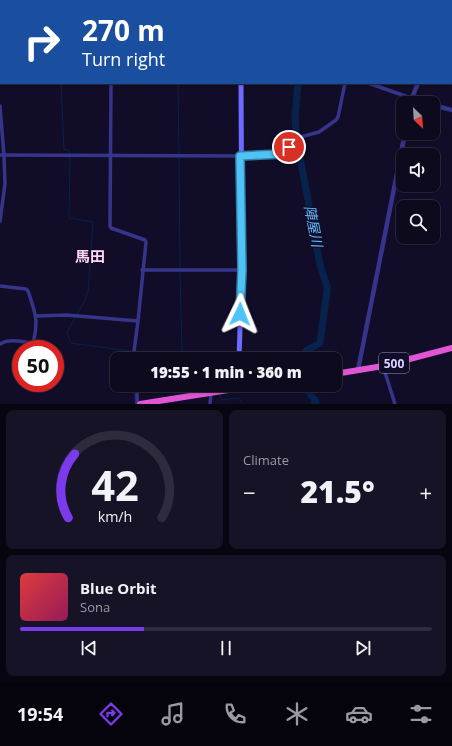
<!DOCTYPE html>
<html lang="en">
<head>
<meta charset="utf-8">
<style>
  :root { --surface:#0d0a1e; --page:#161327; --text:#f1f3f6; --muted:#9a9aa4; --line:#2d2b3c; --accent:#7c3aed }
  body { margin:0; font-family:"Open Sans","Noto Sans JP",sans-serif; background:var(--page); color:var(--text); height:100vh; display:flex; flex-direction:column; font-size:15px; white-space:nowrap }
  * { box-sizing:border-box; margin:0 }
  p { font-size:13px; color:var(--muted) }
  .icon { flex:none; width:22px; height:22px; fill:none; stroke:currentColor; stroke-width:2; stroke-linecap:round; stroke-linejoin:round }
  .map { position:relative; height:404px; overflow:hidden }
  .drawer { display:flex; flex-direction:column; gap:6px; padding:6px; background:#070610; flex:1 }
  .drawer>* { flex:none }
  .hud { position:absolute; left:0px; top:0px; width:452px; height:84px; box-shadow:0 1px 3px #0004,0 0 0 1px var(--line); background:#1a4fa0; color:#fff; overflow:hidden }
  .needle { width:26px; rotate:155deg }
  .tools { position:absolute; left:396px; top:96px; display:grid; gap:8px }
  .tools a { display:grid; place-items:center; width:44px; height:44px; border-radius:8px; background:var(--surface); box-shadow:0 1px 3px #0004,0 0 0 1px var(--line); font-size:20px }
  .speed { position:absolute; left:12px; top:340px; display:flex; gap:8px; font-size:20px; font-weight:700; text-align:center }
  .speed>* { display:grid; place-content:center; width:52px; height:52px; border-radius:50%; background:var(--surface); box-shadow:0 1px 3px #0004,0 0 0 1px var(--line); line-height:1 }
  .speed .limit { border:6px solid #d22; background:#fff; color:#111 }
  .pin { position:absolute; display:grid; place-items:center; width:34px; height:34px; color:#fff; margin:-17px; border:2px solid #fff; border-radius:50%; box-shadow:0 1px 4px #0007 }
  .me { position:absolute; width:44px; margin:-22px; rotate:2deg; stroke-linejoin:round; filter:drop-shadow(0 0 3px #0008) }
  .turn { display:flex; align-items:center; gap:14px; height:84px; padding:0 16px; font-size:18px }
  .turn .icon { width:52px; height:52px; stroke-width:2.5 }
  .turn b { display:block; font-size:28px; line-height:34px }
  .big { font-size:30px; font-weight:800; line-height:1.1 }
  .drawer .card { flex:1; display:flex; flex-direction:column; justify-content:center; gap:6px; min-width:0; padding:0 14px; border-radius:8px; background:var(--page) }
  .drawer .dial { align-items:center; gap:0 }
  .dial svg { height:104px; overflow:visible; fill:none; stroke:var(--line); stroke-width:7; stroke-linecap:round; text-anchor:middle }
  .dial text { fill:var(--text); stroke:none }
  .song { display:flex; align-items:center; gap:12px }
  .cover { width:48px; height:48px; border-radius:6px; background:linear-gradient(135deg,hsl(0 70% 55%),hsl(330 70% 35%)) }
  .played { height:4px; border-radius:2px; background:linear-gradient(90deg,var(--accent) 30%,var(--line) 30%) }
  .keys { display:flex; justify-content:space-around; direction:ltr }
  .heat { display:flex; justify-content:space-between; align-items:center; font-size:22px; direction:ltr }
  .drawer .tiles { flex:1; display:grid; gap:6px; grid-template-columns:1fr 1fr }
  .card:last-child { grid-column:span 2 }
  .trip { position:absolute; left:110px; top:352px; width:232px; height:40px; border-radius:8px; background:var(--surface); box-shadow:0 1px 3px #0004,0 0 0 1px var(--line); font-weight:800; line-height:40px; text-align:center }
  .tabs { display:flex; height:64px; justify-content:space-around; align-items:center; background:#05040c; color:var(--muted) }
  .tabs .icon { width:28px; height:28px }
  .tabs .current { color:var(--accent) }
  .tabs b { font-size:18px; color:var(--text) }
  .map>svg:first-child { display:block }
</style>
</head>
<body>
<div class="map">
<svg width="452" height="404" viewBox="0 0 452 404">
  <rect width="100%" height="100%" fill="#110d28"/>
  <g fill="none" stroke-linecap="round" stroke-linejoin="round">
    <!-- stream -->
    <g stroke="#07224d" stroke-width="1">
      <polyline points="57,0 57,1"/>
      <polyline points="177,0 177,1"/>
      <polyline points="61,83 64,150 69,150 70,159 69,217 70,218 93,222 93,224 88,291 85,300 77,314"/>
      <polyline points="178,83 179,154"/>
      <polyline points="179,157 180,268"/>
      <polyline points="180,271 182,352 184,355 201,356 203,359"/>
      <polyline points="75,317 67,333 71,343 131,351 131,359"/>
      <polyline points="215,385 217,390"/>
      <polyline points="219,394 222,400 239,398 243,404"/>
      <polyline points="134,402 135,385"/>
    </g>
    <!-- river -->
    <g stroke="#07224d" stroke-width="7">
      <polyline points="294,0 294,1"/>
      <polyline points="298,83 295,117 296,135 320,265 327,286 327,291 320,343 307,350 301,359"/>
      <polyline points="304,385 316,402 314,404"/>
    </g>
    <!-- minor -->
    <g stroke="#36348b" stroke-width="3.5">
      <polyline points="307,0 307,1"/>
      <polyline points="111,1 111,0"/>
      <polyline points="0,13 1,13"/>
      <polyline points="111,83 110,226 111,228 145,240 146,242 138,321 133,359"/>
      <polyline points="368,83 411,98"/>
      <polyline points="0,106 4,156 5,184 0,221"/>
      <polyline points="0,155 241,156 282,155 289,150 290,142 293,139 319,132 336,120 338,117 345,83"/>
      <polyline points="142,270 242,270"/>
      <path d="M0,286L26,289L28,291C35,312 39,320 33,343C23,342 9,338 0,344"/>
      <polyline points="37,316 66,315 138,321"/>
      <polyline points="383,366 395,404"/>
      <polyline points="137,404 137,385"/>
      <polyline points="210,404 211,393"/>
    </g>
    <!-- tertiary -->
    <g stroke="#36348b" stroke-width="4.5">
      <polyline points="451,13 452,11"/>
      <polyline points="411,98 427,103"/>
      <polyline points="410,103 418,83"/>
      <polyline points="433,105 452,110"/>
      <polyline points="358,370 405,133"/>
    </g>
    <!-- secondary -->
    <g stroke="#6d6bff" stroke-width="5">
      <polyline points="241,1 241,0"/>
      <polyline points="239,359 242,270 241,83"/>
    </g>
    <!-- trunk -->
    <g stroke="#df55d2" stroke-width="6">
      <polyline points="335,374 383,366 452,348"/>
      <polyline points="140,404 260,385"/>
    </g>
  </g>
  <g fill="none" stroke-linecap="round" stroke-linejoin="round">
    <!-- route casing -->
    <g stroke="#337fa1" stroke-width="10">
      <polyline id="route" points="240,314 242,270 240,156 282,154 287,152 289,147"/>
    </g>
    <!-- route -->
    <use href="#route" stroke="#4fc3f7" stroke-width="7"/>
  </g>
  <g text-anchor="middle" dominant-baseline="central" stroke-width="3" stroke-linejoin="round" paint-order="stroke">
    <!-- shield labels -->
    <rect fill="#110d28" stroke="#9c98be" stroke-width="1" x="379" y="353" width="30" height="20" rx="3"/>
    <g font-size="12" font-weight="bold" fill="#d8d4ff">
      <text x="394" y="363">500</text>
    </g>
    <!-- water labels -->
    <g font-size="14" font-style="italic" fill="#62b9ff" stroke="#110d28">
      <text transform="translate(314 226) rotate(79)">陣屋川</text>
    </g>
    <!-- quarter labels -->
    <g font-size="15" font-weight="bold" fill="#ffd6f1" stroke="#110d28">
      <text x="90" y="256">馬田</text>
    </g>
  </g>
</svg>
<div class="tools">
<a><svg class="needle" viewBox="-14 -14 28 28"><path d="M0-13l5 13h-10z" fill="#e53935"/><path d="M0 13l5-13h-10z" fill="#9a9aa4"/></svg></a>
<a><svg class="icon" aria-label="sound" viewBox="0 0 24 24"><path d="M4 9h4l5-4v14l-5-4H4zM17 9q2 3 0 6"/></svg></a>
<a><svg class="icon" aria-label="search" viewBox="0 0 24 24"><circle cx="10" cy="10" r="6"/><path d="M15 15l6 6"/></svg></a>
</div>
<div class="speed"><div class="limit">50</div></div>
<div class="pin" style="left:289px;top:147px;background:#d93025"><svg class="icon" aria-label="arrive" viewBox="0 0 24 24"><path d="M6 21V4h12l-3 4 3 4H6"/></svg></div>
<svg class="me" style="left:240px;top:314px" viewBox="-20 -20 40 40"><path d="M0-17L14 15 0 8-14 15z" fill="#4fc3f7" stroke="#fff" stroke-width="4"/></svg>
<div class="trip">19:55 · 1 min · 360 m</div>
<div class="hud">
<div class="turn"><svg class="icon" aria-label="right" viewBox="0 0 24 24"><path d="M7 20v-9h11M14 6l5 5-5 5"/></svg><div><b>270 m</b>Turn right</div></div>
</div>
</div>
<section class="drawer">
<div class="tiles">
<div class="card dial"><svg viewBox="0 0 100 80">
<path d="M14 69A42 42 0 1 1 86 69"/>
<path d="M14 69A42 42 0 0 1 19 20" stroke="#7c3aed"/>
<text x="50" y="56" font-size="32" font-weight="700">42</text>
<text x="50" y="72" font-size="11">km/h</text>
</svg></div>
<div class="card"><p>Climate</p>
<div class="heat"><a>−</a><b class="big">21.5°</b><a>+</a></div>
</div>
<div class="card">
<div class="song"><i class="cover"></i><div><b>Blue Orbit</b><p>Sona</p></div></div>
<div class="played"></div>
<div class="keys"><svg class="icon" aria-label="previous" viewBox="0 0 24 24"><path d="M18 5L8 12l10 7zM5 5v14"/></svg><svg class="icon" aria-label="pause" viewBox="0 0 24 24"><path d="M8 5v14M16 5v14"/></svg><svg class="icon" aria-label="next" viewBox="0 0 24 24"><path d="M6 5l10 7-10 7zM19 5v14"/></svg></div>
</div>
</div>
</section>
<nav class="tabs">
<b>19:54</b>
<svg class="icon current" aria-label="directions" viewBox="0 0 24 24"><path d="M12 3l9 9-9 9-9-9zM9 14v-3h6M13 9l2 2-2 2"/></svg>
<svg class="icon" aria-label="music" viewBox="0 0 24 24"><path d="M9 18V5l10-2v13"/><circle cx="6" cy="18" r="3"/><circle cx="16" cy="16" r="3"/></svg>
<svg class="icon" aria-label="phone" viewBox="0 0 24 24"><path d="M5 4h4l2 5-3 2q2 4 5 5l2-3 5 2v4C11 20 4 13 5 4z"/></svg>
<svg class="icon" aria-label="climate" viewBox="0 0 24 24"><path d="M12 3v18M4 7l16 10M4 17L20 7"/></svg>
<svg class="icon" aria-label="car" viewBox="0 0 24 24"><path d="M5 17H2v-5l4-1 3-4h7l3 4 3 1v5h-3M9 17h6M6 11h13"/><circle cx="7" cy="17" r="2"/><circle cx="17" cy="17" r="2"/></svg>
<svg class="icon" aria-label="filters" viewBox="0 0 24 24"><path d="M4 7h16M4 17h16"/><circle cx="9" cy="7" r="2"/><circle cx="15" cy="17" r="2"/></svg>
</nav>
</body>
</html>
